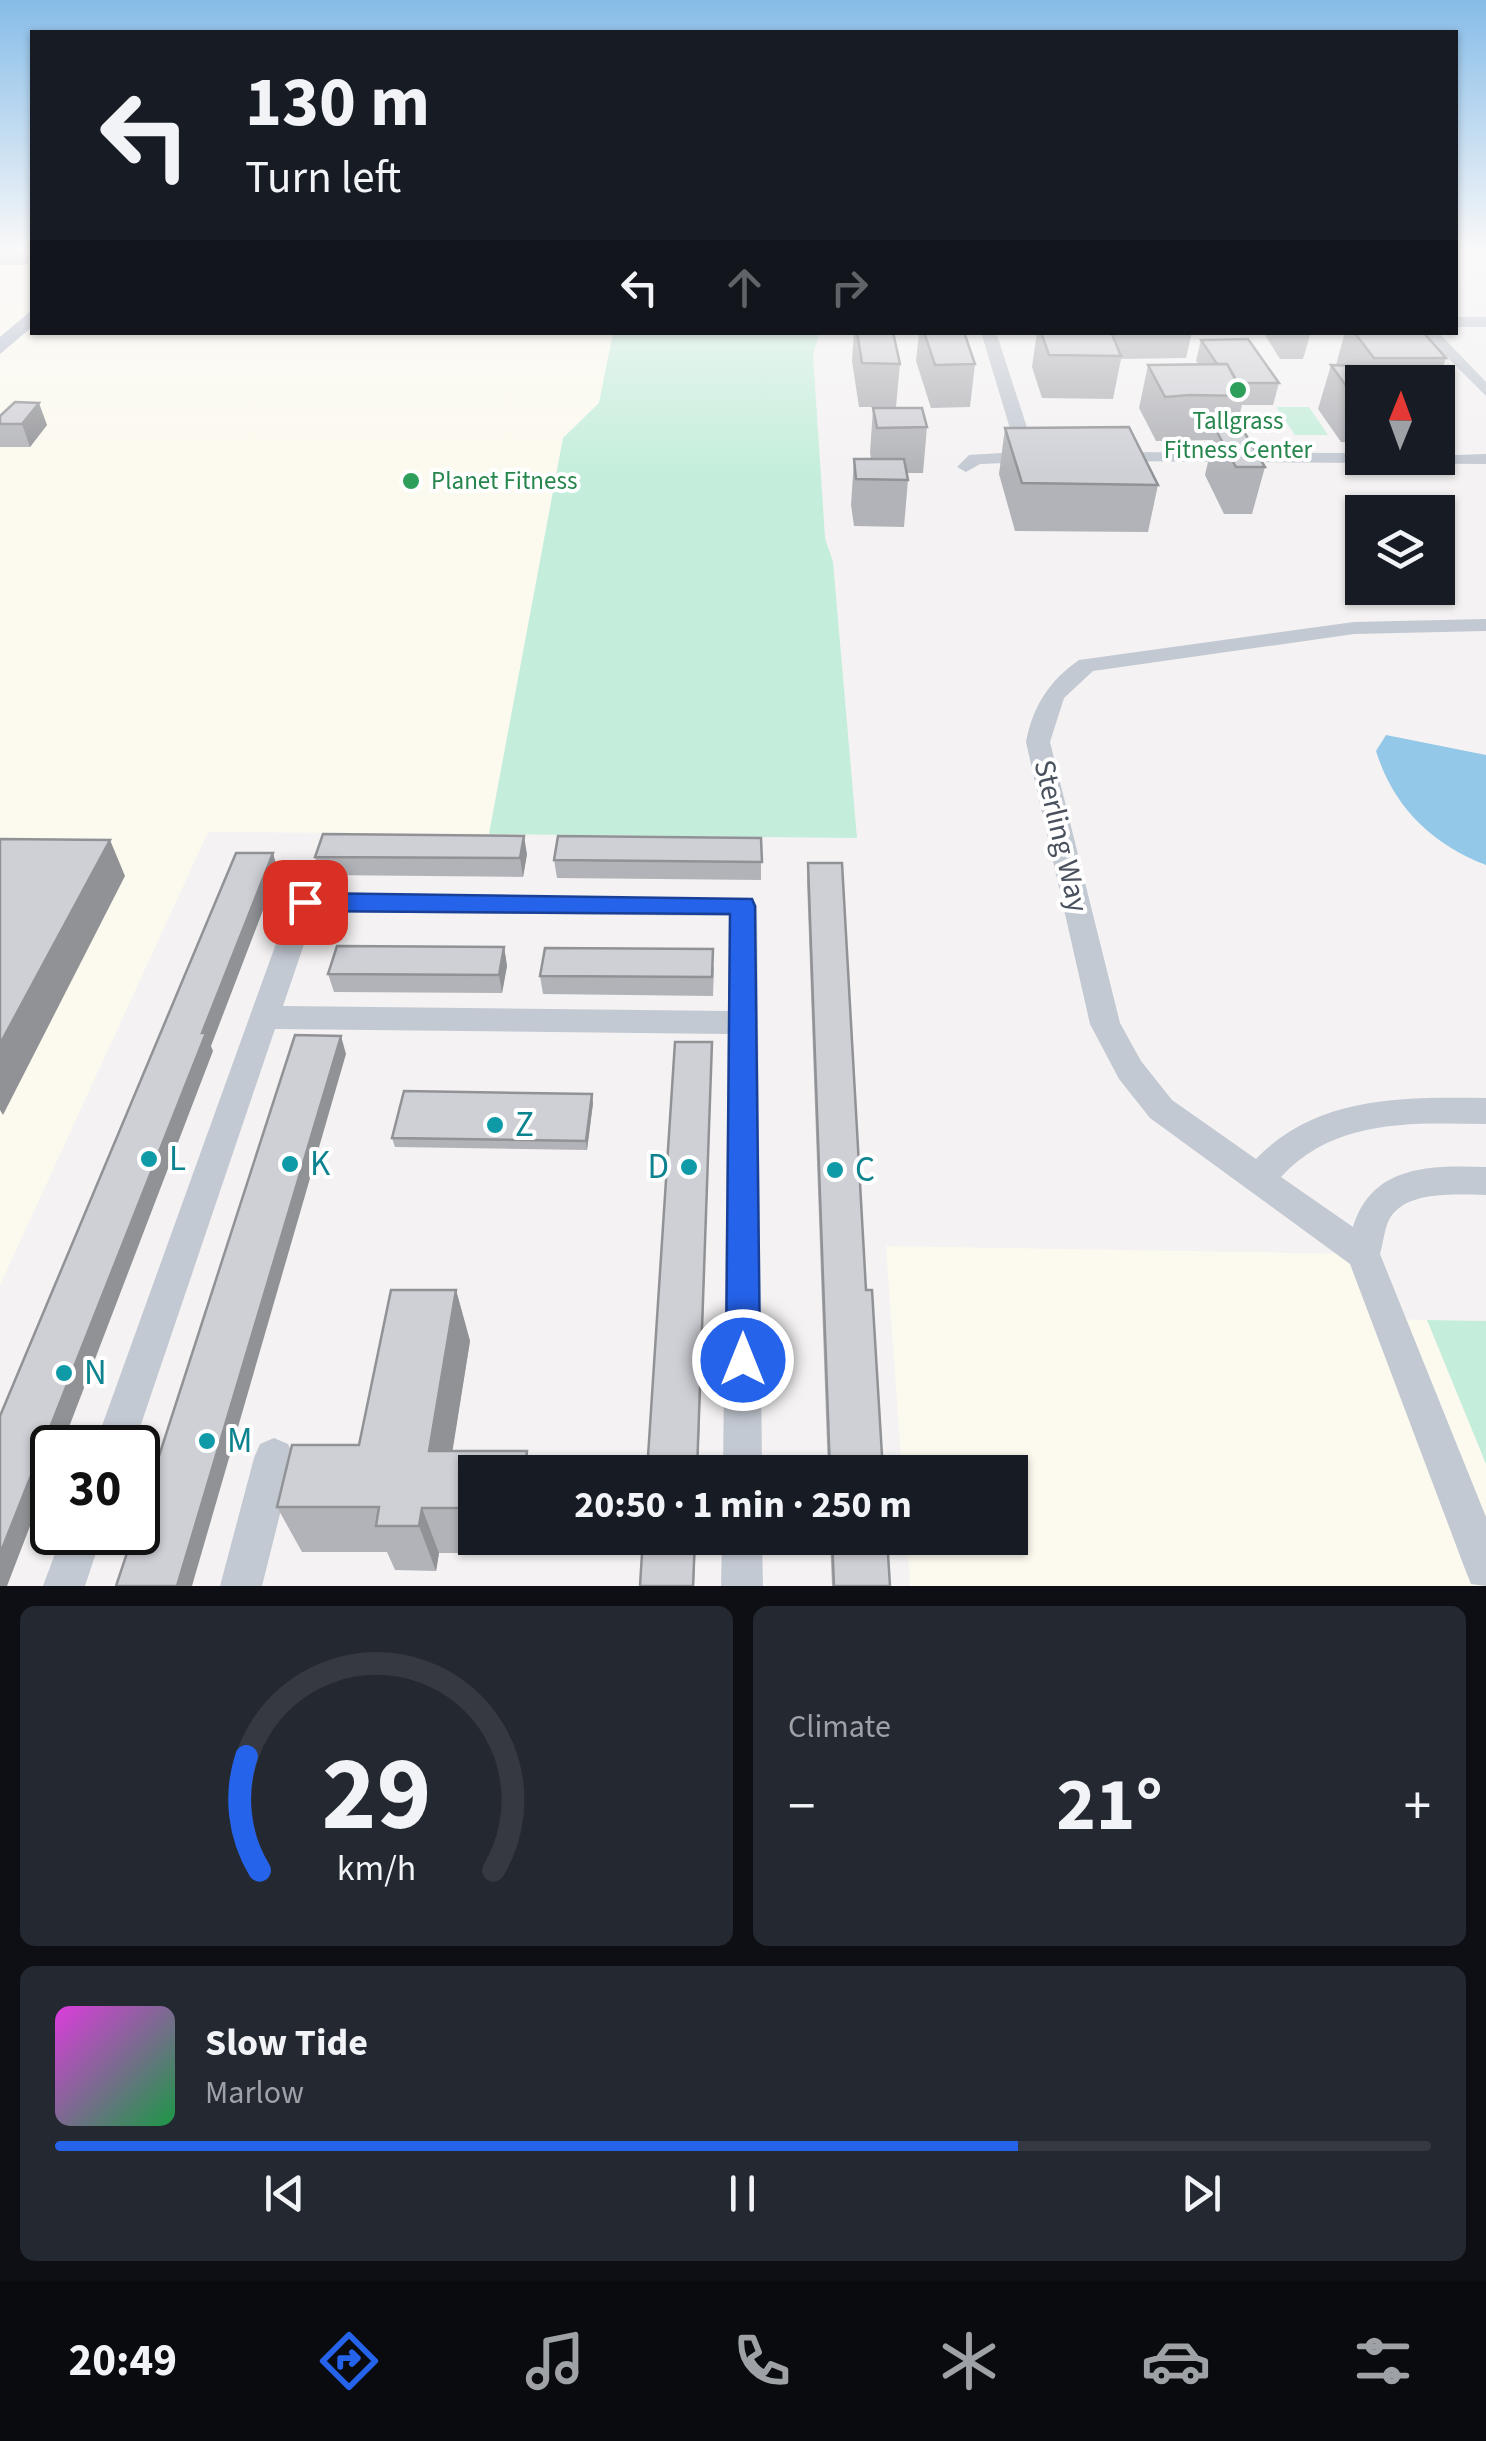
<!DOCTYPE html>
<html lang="en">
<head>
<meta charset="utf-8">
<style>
  :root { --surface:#171b24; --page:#242831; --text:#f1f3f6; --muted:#9ea1a6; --line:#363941; --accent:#2563eb }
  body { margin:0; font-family:"Source Sans 3",sans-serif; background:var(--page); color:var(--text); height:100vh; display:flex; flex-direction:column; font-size:38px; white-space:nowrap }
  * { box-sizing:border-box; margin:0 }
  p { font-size:32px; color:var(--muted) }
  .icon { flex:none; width:55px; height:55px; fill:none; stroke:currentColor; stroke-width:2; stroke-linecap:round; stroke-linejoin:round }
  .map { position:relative; height:1586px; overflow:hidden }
  .panel { display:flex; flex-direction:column; gap:20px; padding:20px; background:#0d0f14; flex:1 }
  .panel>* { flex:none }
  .hud { position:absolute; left:30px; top:30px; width:1428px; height:305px; border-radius:0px; box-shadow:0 2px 8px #0004; background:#171b24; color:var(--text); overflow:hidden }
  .needle { width:65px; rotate:1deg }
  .fabs { position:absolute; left:1345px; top:365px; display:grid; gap:20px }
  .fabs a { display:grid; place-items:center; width:110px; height:110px; border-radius:0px; background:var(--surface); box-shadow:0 2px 8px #0004; font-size:50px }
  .speed { position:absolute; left:30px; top:1425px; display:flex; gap:20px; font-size:50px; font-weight:700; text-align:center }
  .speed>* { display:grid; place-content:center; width:130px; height:130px; border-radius:50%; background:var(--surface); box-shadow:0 2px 8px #0004; line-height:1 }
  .speed .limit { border:5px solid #111; border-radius:15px; background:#fff; color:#111 }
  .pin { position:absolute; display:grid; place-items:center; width:85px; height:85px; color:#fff; margin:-42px; border-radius:20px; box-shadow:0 5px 15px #0006 }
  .me { position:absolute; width:110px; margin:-55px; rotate:0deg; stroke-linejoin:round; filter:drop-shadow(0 0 8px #0008) }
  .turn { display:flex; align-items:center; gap:35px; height:210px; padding:0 50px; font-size:45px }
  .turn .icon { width:130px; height:130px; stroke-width:2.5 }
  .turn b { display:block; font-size:70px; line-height:85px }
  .lanes { display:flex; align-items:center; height:95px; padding:0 50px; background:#0003; justify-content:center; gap:50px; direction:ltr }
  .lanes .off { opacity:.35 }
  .big { font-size:75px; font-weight:700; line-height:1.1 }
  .panel .widget { flex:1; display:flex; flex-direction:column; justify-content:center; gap:15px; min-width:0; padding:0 35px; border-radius:15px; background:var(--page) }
  .panel .dial { align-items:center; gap:0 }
  .dial svg { height:260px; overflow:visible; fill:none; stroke:var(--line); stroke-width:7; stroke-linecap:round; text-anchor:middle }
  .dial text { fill:var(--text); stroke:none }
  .song { display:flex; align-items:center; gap:30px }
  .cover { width:120px; height:120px; border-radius:15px; background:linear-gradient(135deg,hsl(300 70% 55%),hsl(140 70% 35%)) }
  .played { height:10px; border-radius:5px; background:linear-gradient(90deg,var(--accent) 70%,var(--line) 70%) }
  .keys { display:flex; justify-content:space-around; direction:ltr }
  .heat { display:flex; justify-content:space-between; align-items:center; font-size:55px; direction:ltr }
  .panel .tiles { flex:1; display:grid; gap:20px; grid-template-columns:1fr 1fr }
  .widget:last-child { grid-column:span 2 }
  .trip { position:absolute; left:458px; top:1455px; width:570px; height:100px; border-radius:0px; background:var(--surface); box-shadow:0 2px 8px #0004; font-weight:700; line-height:100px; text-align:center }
  .tab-bar { display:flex; height:160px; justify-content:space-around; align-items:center; background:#090b0e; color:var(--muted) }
  .tab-bar .icon { width:70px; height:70px }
  .tab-bar .selected { color:var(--accent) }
  .tab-bar b { font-size:45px; color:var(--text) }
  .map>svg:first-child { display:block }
</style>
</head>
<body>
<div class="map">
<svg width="1486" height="1586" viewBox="0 0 1486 1586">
  <rect width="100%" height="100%" fill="#f4f2f2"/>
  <!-- commercial -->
  <g fill="#fcfaee">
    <polygon points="0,252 32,252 32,332 613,333 599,403 563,438 489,834 208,832 0,1285"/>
    <polygon points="886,1246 1363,1254 1387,1319 1486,1321 1486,1586 910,1586 907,1538 1010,1538 1010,1472 902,1472"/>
  </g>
  <!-- green -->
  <g fill="#c4eedb">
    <polygon points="613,333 819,333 813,355 825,538 833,562 857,838 489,834 563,438 599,403"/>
    <polygon points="1276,407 1309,407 1328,435 1295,435"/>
    <polygon points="1427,1320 1486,1321 1486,1464"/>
  </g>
  <!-- water -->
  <path fill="#93c8e8" d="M1386,735L1486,755V865C1431,844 1393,806 1376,751Z"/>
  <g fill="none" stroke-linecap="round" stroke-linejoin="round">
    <!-- minor -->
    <g fill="#c3c9d2" fill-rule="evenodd">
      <rect x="1455" y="317" width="31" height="10"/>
      <polygon points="981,332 996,332 1035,452 1040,457 1031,462 980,464 966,472 957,467 969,455 1017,452"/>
      <polygon points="1422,332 1438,332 1486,382 1486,396"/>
      <polygon points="1111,452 1362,453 1362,458 1486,454 1486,464 1105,461 1105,453"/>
      <path d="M1486,619V631L1354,634L1093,671L1064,698L1050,742L1120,1023L1141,1061L1172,1100L1256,1159C1317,1095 1404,1097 1486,1098V1124C1413,1123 1335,1118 1281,1177L1353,1227C1372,1165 1430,1165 1486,1167V1195C1457,1195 1403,1189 1388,1222C1384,1232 1383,1244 1380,1254L1486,1517V1586L1471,1584L1465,1569L1350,1264L1150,1118L1119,1079L1090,1024L1026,742C1033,706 1049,681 1079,660L1354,622Z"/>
      <path d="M305,892L753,899L757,906L762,1472H723L728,1034L275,1029L133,1448H94L291,902L295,895ZM315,912L729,916L728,1011L283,1006Z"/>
      <polygon points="274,1438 288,1444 294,1458 262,1586 220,1586 254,1458 260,1444"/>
      <polygon points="63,1532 103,1532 85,1586 43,1586"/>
      <polygon points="722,1538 762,1538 763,1586 721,1586"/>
    </g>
    <!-- major -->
    <polygon fill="#b3bcce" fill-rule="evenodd" points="32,310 32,327 0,354 0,337"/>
  </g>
  <!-- wall -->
  <g fill="#b2b3b8">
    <polygon points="0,252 32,252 32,259 25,265 0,265"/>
    <polygon points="854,332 893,332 900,364 896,407 859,407 852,361"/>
    <polygon points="919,332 964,332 975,364 970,407 931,408 916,361"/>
    <polygon points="1037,332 1192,332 1186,358 1121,359 1113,399 1042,398 1032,367"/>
    <polygon points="1263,332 1311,332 1303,359 1280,359"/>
    <polygon points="1345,332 1423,332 1446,358 1437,382 1362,382 1362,443 1341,442 1318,409 1331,365 1336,365"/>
    <polygon points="1201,340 1279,383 1273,405 1242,405 1236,430 1265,467 1252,514 1224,514 1205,475 1213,440 1156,441 1139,408 1148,365 1199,364 1196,361"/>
    <polygon points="873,408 927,427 923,473 907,473 908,480 904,527 854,526 851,505 854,459 871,459 870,453"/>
    <polygon points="0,416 47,425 30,447 0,447"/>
    <polygon points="1005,428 1158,485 1148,532 1015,531 999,474"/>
    <polygon points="761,838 761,880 557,878 554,860"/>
    <polygon points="527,854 523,877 320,875 315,857"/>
    <polygon points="808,863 866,1290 883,1472 828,1472 807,881"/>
    <polygon points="504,947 507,966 502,993 334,992 328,974"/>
    <polygon points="714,967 713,996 543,994 540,976"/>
    <polygon points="593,1103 587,1150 395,1147 392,1138"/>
    <polygon points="456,1290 470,1341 452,1451 527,1451 532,1472 475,1472 475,1538 533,1538 532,1553 439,1553 436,1571 395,1570 387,1552 302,1552 277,1507 359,1445"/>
    <polygon points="830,1538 887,1538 890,1586 832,1586"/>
  </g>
  <!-- shaded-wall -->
  <g fill="#919296">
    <polygon points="21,252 32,252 32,259 25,265"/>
    <polygon points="39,403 47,425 30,447 22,424"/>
    <polygon points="524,836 527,854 523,877 520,858"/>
    <polygon points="110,840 125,876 3,1115 0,1110 0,1044"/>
    <polygon points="273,853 278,871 211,1046 213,1051 61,1448 52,1448 52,1469 7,1586 0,1586 0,1554 202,1033"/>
    <polygon points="504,947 507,966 502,993 499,975"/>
    <polygon points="341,1036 346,1054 192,1586 177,1586"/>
    <polygon points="712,1042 698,1472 697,1472"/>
    <polygon points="592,1094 593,1103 587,1150 586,1141"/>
    <polygon points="456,1290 470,1341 445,1498 429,1451"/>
    <polygon points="527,1451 532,1472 524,1472"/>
    <polygon points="422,1508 439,1553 436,1571 419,1526"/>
    <polygon points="528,1538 533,1538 532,1553"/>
    <polygon points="695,1538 696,1538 694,1586 693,1586"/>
  </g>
  <!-- building -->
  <g fill="#cfd0d6" stroke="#919296" stroke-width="2.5">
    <polygon points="857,332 893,332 900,364 862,363"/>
    <polygon points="924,332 964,332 975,364 935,365"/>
    <polygon points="1041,332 1111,332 1121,356 1049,355"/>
    <polygon points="1354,332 1423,332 1446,358 1374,358"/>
    <polygon points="1248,339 1279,383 1238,383 1227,364 1217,364 1201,340"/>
    <polygon points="1227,364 1244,396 1190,395 1165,397 1148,365"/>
    <polygon points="1331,365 1355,366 1368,382 1362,382 1362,398 1355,398"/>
    <polygon points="15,402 39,403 22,424 0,424 0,416"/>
    <polygon points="873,408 922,408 927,427 877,428"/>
    <polygon points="1129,427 1158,485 1022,483 1005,428"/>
    <polygon points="1216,430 1243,430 1265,467 1236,467"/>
    <polygon points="854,459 904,459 908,480 856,479"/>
    <polygon points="323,834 524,836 520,858 315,857"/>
    <polygon points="558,836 761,838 762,862 554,860"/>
    <polygon points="0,839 110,840 0,1044"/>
    <polygon points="236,853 273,853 202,1033 206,1033 0,1554 0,1416"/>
    <polygon points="808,863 842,863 866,1290 872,1290 883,1472 830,1472"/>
    <polygon points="337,946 504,947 499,975 328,974"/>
    <polygon points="545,948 713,949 712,977 540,976"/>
    <polygon points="295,1035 341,1036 177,1586 116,1586 134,1532 138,1532 138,1521"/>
    <polygon points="675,1042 712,1042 697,1472 647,1472"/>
    <polygon points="404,1091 592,1094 586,1141 392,1138"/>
    <polygon points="391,1290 456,1290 429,1451 527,1451 524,1472 475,1472 475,1508 422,1508 419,1526 376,1526 379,1507 277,1507 292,1445 359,1445"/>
    <polygon points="643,1538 695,1538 693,1586 640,1586"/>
    <polygon points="832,1538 887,1538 890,1586 834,1586"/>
  </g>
  <!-- sky -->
  <linearGradient id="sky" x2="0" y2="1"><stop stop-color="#86bce8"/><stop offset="0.53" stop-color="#faf9f9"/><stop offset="1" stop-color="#faf9f9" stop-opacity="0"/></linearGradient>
  <rect width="1486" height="474" fill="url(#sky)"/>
  <!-- route -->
  <polygon fill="#2563eb" stroke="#184099" stroke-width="2.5" points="305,893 752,899 755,906 760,1360 755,1372 743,1376 731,1372 726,1360 730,914 305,911 293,902"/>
  <!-- markers -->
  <g fill="#2e9e5b" stroke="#fff" stroke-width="4">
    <circle cx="1238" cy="390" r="10"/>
    <circle cx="411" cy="481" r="10"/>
  </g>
  <g fill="#0f9aa8" stroke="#fff" stroke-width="4">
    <circle cx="495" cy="1125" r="10"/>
    <circle cx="149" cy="1159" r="10"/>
    <circle cx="290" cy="1164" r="10"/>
    <circle cx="689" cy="1167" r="10"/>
    <circle cx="835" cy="1170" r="10"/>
    <circle cx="64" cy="1373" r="10"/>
    <circle cx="207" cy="1441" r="10"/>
  </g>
  <g text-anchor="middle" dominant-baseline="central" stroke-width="8" stroke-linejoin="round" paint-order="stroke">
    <!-- far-leisure labels -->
    <g font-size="25" fill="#27864d" stroke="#fff">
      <text x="1238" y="421">Tallgrass<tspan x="1238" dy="29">Fitness Center</tspan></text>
      <text x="431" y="481" text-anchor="start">Planet Fitness</text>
    </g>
    <!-- street labels -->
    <g font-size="30" fill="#4a515e" stroke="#fff">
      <text transform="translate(1061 836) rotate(77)">Sterling Way</text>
    </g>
    <!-- near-culture labels -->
    <g font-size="35" fill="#0d838f" stroke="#fff" text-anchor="start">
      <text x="515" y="1125">Z</text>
      <text x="169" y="1159">L</text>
      <text x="310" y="1164">K</text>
      <text x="669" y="1167" text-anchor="end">D</text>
      <text x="855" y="1170">C</text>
      <text x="84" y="1373">N</text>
      <text x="227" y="1441">M</text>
    </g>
  </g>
</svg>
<div class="fabs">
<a><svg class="needle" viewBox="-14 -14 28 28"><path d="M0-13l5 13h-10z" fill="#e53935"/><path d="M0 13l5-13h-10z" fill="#9ea1a6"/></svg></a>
<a><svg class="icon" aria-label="layers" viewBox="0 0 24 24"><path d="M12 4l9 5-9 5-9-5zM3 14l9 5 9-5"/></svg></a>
</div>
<div class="speed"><div class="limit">30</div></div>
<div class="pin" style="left:305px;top:902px;background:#d93025"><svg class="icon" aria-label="arrive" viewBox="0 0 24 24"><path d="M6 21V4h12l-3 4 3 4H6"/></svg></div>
<svg class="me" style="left:743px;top:1360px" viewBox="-20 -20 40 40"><circle r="17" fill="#2563eb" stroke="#fff" stroke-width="3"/><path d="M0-11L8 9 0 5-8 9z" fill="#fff"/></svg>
<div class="trip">20:50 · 1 min · 250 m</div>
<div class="hud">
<div class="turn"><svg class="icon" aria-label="left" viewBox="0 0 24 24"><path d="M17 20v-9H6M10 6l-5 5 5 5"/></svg><div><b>130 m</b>Turn left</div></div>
<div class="lanes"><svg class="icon" aria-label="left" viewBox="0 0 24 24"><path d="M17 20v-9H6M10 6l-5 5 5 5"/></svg><svg class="icon off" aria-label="ahead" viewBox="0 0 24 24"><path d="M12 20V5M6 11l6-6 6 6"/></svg><svg class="icon off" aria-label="right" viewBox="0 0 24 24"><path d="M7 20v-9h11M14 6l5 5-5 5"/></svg></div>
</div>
</div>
<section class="panel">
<div class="tiles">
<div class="widget dial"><svg viewBox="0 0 100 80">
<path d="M14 69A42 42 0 1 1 86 69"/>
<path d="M14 69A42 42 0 0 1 10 34" stroke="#2563eb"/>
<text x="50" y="56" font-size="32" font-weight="700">29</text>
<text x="50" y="72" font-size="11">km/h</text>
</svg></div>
<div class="widget"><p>Climate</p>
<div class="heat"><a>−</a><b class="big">21°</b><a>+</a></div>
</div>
<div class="widget">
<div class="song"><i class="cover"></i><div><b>Slow Tide</b><p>Marlow</p></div></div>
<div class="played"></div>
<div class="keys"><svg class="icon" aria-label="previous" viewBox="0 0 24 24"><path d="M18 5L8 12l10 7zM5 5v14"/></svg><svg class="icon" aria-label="pause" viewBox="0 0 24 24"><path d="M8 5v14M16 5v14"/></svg><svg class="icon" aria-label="next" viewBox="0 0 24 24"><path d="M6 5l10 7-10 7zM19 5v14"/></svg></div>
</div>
</div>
</section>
<nav class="tab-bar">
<b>20:49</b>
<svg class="icon selected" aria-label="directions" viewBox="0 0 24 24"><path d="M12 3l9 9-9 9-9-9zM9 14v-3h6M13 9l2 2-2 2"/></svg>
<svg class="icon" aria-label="music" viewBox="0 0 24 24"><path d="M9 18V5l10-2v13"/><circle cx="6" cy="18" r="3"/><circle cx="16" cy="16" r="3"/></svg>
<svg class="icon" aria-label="phone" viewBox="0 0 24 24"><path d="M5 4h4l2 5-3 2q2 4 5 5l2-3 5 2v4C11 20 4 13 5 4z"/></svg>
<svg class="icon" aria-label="climate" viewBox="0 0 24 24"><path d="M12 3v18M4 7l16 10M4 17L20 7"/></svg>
<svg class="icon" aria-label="car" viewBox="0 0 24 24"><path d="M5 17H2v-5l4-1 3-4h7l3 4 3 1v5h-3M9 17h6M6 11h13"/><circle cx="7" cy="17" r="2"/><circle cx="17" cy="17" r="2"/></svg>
<svg class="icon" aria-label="filters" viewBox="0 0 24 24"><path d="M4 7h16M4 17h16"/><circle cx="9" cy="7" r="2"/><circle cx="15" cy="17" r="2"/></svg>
</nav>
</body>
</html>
